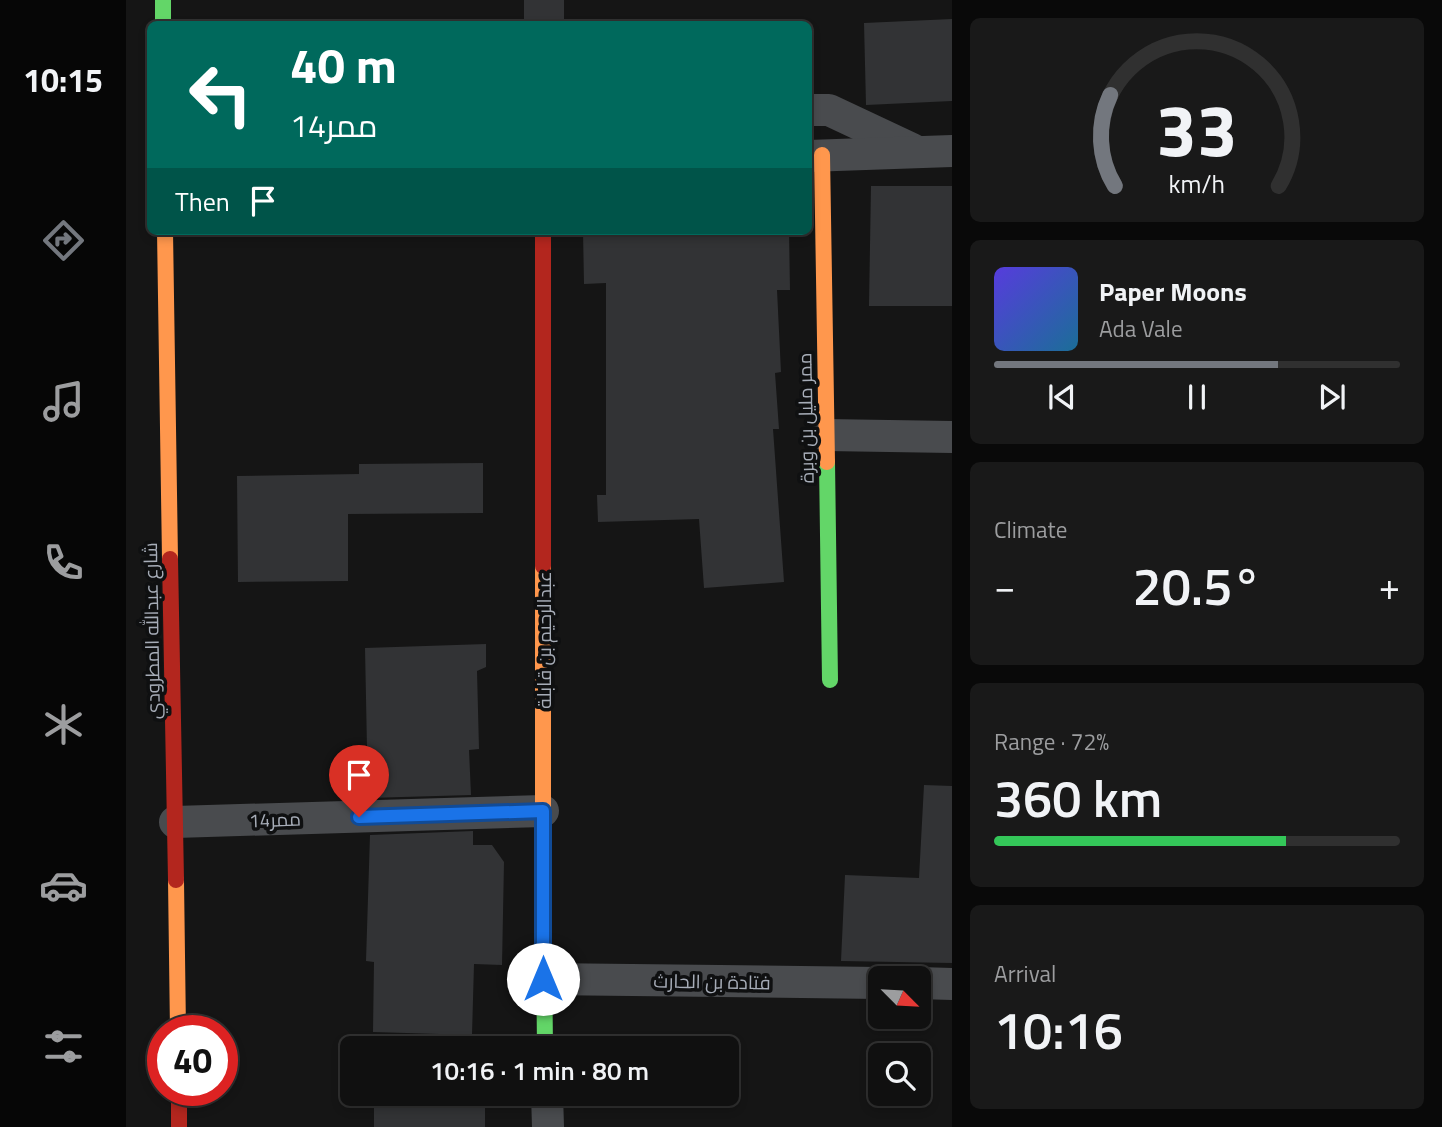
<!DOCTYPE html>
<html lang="en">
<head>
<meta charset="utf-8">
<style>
  :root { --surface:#101010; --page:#191919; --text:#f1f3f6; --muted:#9c9d9f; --line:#303030; --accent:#73777e }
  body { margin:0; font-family:"Titillium Web",Cairo,sans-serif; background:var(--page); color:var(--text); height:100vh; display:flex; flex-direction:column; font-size:26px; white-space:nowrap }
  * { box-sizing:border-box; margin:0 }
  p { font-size:23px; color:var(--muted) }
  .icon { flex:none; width:38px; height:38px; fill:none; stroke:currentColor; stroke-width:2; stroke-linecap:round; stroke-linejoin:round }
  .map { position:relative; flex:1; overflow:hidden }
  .panel { display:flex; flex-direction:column; gap:18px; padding:18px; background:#090909; width:490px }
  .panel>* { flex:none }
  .hud { position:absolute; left:21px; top:21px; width:665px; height:214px; border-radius:10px; box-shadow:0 4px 10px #0003,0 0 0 2px var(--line); background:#00695c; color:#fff; overflow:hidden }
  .needle { width:46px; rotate:114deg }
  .controls { position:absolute; left:742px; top:966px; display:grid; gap:14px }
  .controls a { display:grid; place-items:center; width:63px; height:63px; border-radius:10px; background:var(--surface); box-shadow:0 4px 10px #0003,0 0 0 2px var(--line); font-size:35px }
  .speed { position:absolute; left:21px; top:1015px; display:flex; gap:14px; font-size:35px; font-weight:700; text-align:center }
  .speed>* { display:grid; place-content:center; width:91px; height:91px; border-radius:50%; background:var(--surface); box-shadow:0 4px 10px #0003,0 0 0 2px var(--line); line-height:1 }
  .speed .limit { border:10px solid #d22; background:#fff; color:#111 }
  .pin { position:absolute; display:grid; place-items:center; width:60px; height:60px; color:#fff; margin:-72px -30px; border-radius:50% 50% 50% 0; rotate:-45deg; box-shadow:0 0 7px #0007 }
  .pin .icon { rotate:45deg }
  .me { position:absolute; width:77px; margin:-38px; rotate:0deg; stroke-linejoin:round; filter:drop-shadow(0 0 5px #0008) }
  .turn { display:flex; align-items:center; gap:24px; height:147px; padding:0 28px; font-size:32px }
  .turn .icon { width:91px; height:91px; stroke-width:2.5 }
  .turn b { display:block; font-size:49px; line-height:60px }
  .then { display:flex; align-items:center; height:66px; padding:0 28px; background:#0003; gap:14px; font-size:26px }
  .big { font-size:52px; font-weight:600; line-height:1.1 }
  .panel .card { flex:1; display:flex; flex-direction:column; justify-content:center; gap:10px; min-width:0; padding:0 24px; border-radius:10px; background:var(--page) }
  .panel .dial { align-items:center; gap:0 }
  .dial svg { height:182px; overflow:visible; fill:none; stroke:var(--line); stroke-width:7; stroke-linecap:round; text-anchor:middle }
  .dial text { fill:var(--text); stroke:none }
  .song { display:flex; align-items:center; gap:21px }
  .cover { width:84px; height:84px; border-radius:10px; background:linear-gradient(135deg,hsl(250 70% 55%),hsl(200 70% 35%)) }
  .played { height:7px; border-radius:4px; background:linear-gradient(90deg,var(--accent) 70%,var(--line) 70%) }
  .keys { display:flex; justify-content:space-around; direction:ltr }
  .heat { display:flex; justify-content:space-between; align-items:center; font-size:38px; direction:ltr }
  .charge { height:10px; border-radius:5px; background:linear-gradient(90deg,#34c759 72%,var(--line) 0) }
  .trip { position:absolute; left:214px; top:1036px; width:399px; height:70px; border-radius:10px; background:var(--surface); box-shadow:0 4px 10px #0003,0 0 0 2px var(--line); font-weight:600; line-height:70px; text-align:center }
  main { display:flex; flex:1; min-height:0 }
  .dock { display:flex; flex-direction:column; width:126px; justify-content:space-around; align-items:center; background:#060606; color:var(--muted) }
  .dock .icon { width:49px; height:49px }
  .dock .active { color:var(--accent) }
  .dock b { font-size:32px; color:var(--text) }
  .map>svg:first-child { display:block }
</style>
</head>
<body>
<main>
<nav class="dock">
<b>10:15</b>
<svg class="icon active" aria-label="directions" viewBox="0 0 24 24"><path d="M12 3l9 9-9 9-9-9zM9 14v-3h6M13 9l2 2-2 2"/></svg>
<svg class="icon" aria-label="music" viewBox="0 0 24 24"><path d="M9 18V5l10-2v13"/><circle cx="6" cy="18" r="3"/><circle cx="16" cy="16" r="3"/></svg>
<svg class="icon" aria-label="phone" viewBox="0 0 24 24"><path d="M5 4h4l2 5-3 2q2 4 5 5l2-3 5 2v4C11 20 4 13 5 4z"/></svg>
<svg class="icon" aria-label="climate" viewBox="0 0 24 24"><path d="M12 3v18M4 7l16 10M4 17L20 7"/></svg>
<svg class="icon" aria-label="car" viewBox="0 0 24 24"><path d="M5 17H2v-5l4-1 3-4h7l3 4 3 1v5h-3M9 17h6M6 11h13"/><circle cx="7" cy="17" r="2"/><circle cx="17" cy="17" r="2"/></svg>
<svg class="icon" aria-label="filters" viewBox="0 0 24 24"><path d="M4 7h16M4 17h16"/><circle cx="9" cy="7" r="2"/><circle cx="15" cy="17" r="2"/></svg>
</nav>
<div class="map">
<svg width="826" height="1127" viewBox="0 0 826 1127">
  <rect width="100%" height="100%" fill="#151515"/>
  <!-- building -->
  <g fill="#323335">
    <rect x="398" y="0" width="40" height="24"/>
    <polygon points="826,19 826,101 740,105 738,23"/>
    <polygon points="745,186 826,186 826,306 743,306"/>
    <polygon points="457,231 663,231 664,290 651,290 655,372 649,373 653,429 647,429 658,582 578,588 573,519 472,522 471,495 480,495 480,283 458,284"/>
    <polygon points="357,463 357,513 222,514 222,581 112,582 111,476 233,474 233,464"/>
    <polygon points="360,644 360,667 351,671 353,749 343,750 345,795 242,798 239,648"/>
    <polygon points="798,785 826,786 826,963 715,961 719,875 793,878"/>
    <polygon points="347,831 347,845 366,845 378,862 376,965 348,964 346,1035 247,1032 248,962 240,961 244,835"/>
    <rect x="248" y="1094" width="111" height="33"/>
  </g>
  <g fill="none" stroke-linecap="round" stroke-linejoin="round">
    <!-- street -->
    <g stroke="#494b4e" stroke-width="32">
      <polyline points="682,110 703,110 786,149"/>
      <polyline points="682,156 826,151"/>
      <polyline points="700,435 826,437"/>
      <polyline points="49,822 417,811"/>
      <polyline points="417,979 754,983"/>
      <polyline points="793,983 826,984"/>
      <polyline points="421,1094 422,1127"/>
    </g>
    <!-- fast -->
    <g stroke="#63d668" stroke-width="16">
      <polyline points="37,0 37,24"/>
      <polyline points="701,462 704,680"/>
      <polyline points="417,856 419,1048"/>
    </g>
    <!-- slow -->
    <g stroke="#ff974d" stroke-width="16">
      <polyline points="696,155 701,462"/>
      <polyline points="39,231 44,559"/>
      <polyline points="417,566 417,856"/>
      <polyline points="50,880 52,1031"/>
    </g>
    <!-- jam -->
    <g stroke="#b3261e" stroke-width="16">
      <polyline points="417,231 417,566"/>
      <polyline points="44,559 50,880"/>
      <polyline points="53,1090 53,1127"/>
    </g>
  </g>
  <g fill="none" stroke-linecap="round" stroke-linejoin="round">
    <!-- route casing -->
    <g stroke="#114b97" stroke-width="18">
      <polyline id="route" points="233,817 417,811 417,979"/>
    </g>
    <!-- route -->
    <use href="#route" stroke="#1a73e8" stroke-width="12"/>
  </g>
  <g text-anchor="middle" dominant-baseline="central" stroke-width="7" stroke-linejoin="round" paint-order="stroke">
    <!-- street labels -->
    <g font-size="19" fill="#a6acb7" stroke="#0f1011">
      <text transform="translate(679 418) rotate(-91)">ممر مليل بن وبرة</text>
      <text transform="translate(25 631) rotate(-91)">شارع عبدالله المطرودي</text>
      <text transform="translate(417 640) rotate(-90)">عبدالرحيم بن قابلة</text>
      <text transform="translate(149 819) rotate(-2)">ممر14</text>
      <text transform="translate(586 981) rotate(1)">فتادة بن الحارث</text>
    </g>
  </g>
</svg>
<div class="controls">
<a><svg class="needle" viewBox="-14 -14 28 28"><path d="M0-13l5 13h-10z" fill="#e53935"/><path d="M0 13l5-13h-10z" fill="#9c9d9f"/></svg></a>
<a><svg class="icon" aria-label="search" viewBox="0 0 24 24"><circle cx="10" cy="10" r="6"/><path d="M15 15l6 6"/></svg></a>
</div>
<div class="speed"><div class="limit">40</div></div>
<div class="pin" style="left:233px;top:817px;background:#d93025"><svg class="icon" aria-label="arrive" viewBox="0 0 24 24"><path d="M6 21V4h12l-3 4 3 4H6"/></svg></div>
<svg class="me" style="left:417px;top:979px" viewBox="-20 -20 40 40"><circle r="19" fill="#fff"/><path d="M0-13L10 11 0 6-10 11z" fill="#1a73e8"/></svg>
<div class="trip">10:16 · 1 min · 80 m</div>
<div class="hud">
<div class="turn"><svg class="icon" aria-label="left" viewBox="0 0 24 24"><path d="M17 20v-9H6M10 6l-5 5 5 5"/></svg><div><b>40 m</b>ممر14</div></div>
<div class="then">Then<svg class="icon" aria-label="arrive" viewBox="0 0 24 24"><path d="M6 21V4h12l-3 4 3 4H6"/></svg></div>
</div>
</div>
<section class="panel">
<div class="card dial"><svg viewBox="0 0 100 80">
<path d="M14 69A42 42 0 1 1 86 69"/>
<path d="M14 69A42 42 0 0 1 12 29" stroke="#73777e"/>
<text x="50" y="56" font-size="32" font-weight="700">33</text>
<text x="50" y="72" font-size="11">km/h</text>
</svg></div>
<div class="card">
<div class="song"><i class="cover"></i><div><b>Paper Moons</b><p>Ada Vale</p></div></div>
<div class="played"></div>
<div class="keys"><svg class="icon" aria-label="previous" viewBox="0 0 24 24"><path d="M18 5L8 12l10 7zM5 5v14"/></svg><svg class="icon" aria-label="pause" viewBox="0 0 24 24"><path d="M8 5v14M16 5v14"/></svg><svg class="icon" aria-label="next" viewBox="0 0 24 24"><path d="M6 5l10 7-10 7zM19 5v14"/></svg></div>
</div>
<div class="card"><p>Climate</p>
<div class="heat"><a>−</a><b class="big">20.5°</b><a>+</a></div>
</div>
<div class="card"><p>Range · 72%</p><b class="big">360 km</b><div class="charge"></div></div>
<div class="card"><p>Arrival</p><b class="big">10:16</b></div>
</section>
</main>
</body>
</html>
